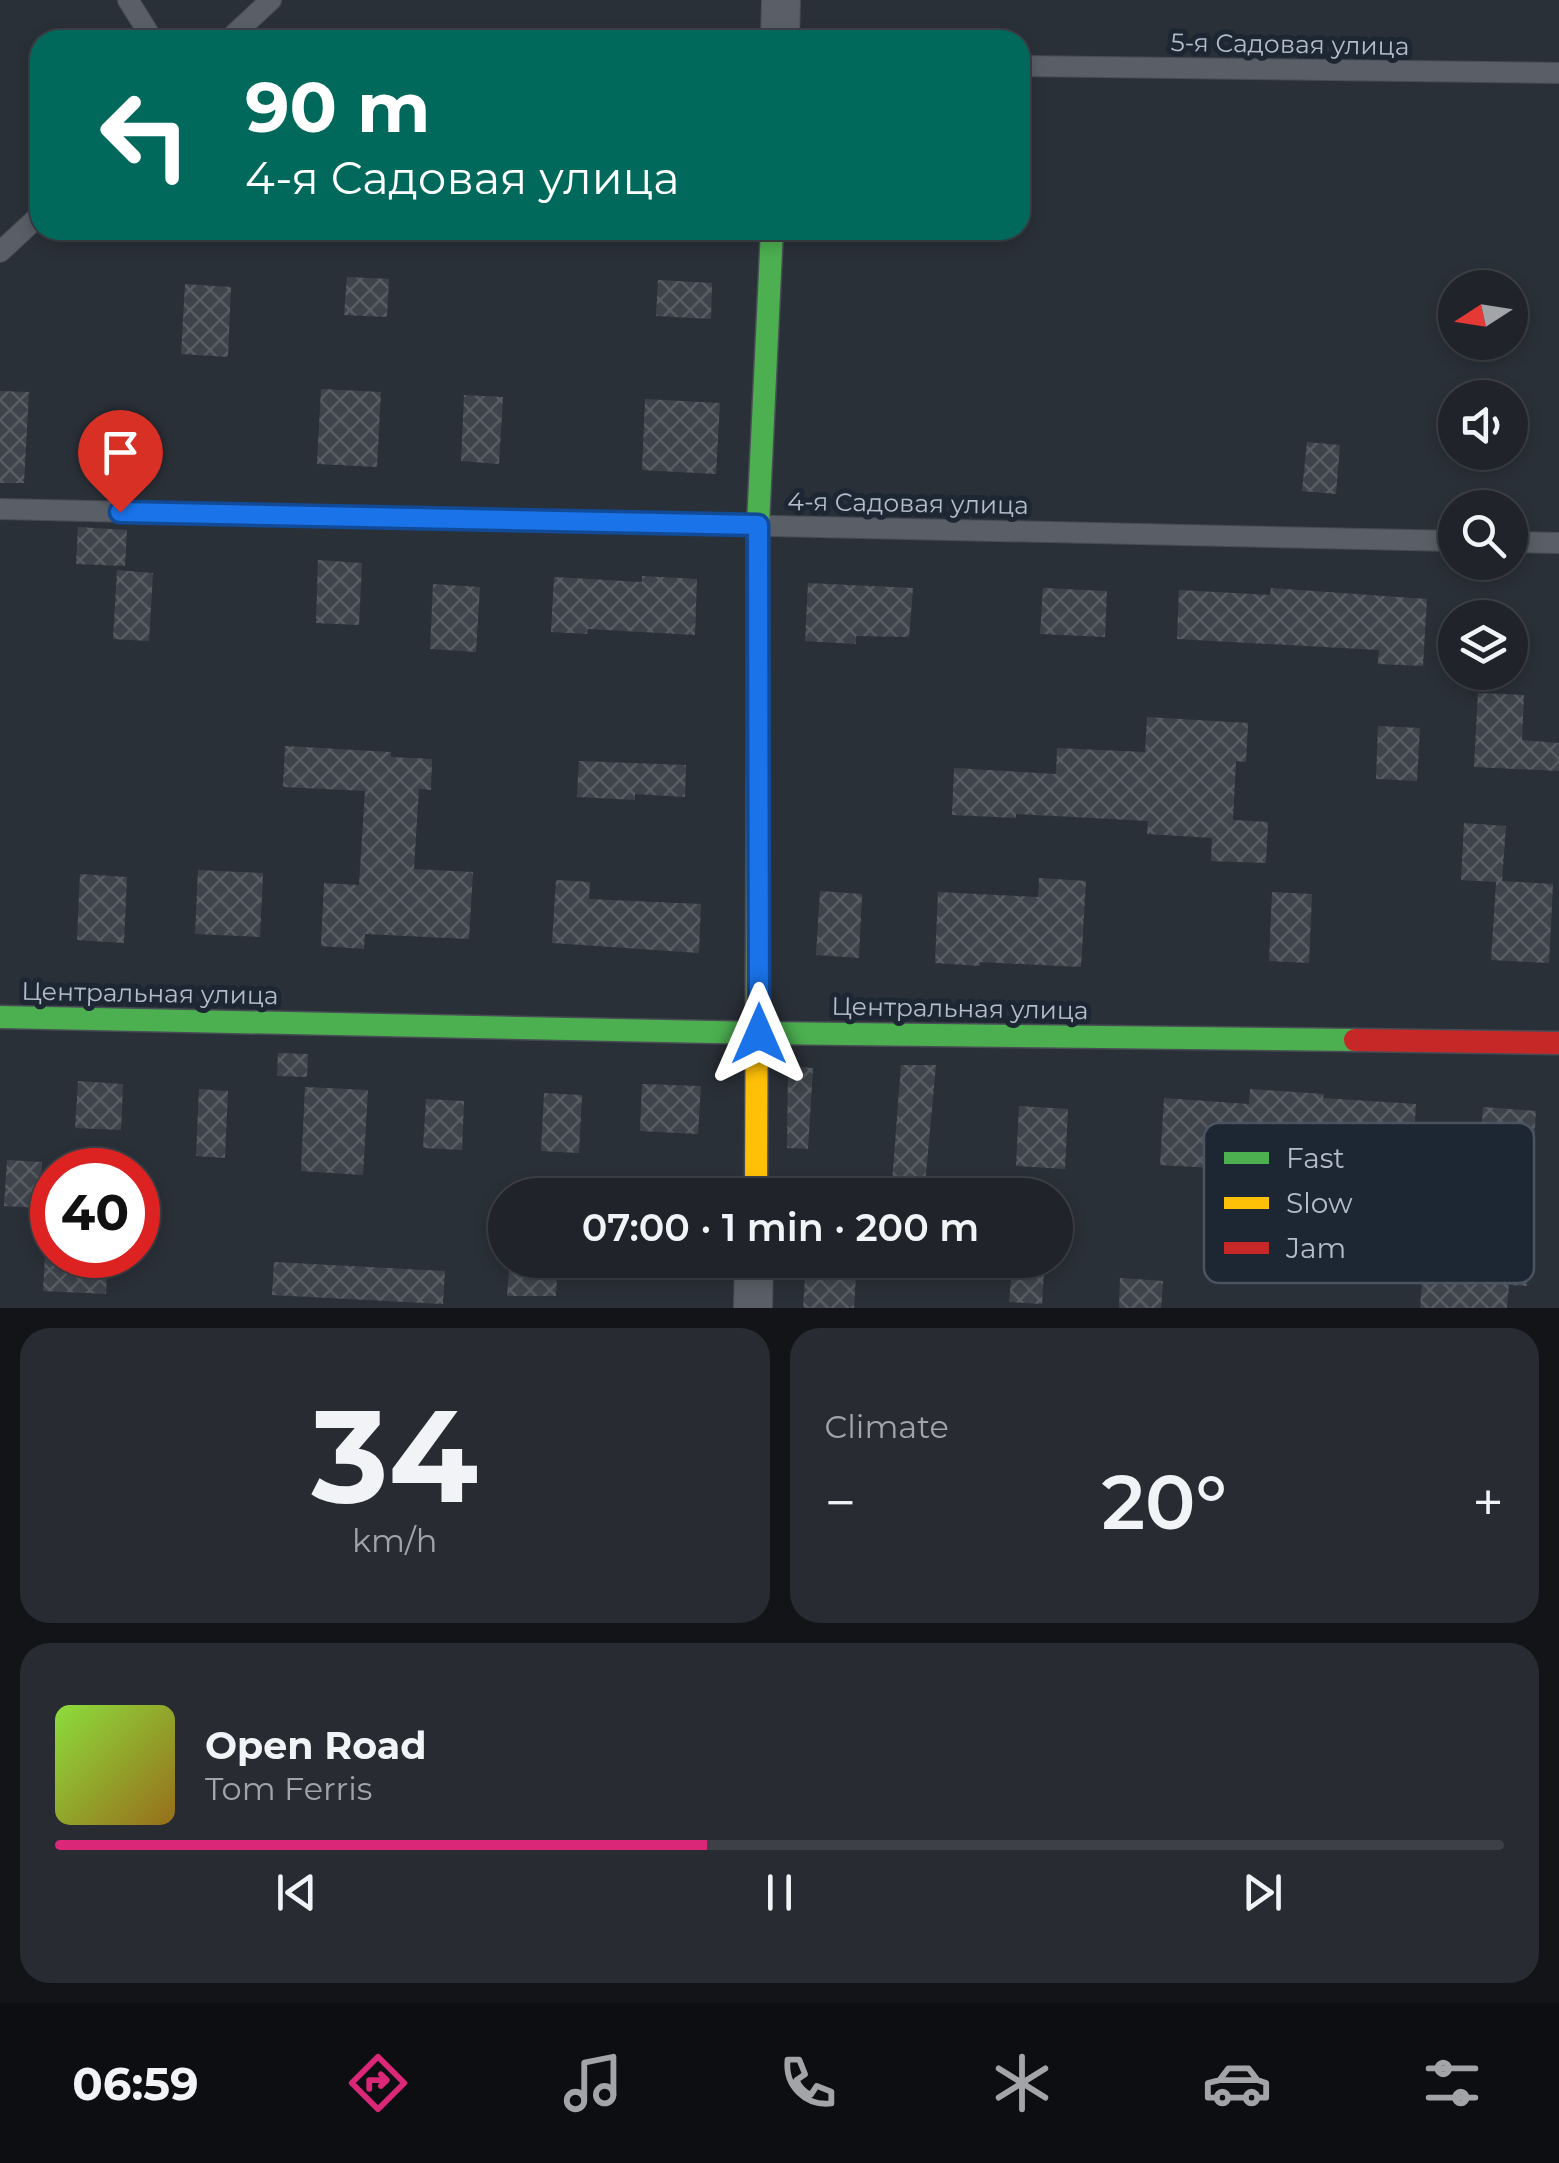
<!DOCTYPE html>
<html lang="en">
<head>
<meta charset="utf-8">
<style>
  :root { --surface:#20242a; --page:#282c32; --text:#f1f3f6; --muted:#a2a4a8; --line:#3d4147; --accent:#db2777 }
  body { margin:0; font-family:Montserrat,sans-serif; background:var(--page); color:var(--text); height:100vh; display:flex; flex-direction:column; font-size:38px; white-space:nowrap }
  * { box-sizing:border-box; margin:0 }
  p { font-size:32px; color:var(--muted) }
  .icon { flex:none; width:55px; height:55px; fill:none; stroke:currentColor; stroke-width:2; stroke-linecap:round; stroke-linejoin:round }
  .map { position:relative; height:1308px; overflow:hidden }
  .drawer { display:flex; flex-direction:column; gap:20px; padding:20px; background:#121417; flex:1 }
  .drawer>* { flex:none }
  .guide { position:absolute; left:30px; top:30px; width:1000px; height:210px; border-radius:30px; box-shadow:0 5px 15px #0003,0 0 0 2px var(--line); background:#00695c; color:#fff; overflow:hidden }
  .needle { width:65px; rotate:258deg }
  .buttons { position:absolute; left:1438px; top:270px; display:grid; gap:20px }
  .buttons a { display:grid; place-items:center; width:90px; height:90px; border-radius:50%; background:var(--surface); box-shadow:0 5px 15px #0003,0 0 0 2px var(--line); font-size:50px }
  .speed { position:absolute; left:30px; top:1148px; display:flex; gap:20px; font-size:50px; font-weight:700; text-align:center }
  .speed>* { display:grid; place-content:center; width:130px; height:130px; border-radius:50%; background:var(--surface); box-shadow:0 5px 15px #0003,0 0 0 2px var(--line); line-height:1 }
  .speed .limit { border:15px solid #d22; background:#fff; color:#111 }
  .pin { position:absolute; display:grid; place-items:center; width:85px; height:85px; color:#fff; margin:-102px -42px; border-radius:50% 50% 50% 0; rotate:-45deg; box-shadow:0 0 10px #0007 }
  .pin .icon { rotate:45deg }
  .me { position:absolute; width:110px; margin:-55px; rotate:0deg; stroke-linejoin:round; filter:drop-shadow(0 0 8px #0008) }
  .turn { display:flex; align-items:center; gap:35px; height:210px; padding:0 50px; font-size:45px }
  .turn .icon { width:130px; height:130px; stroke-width:2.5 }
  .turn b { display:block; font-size:70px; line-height:85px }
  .big { font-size:75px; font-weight:600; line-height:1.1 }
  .drawer .tile { flex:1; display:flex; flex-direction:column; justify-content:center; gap:15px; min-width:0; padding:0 35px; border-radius:30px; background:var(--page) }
  .drawer .dial { align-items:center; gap:0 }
  .dial b { font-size:130px; line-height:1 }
  .song { display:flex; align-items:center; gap:30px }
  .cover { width:120px; height:120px; border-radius:15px; background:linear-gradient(135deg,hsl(90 70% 55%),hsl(40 70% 35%)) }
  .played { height:10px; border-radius:5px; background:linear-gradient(90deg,var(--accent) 45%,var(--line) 45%) }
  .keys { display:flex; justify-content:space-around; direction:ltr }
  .heat { display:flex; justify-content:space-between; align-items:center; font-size:55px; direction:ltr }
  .drawer .tiles { flex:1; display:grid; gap:20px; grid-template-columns:1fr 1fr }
  .tile:last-child { grid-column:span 2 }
  .trip { position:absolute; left:488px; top:1178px; width:585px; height:100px; border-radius:50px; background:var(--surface); box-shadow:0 5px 15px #0003,0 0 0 2px var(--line); font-weight:600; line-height:100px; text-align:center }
  .tab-bar { display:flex; height:160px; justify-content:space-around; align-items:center; background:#0d0e11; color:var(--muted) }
  .tab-bar .icon { width:70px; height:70px }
  .tab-bar .selected { color:var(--accent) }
  .tab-bar b { font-size:45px; color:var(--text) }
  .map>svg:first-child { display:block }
</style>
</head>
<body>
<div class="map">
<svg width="1559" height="1308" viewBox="0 0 1559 1308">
  <defs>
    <pattern id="building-cross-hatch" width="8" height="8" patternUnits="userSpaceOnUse" patternTransform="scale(2.5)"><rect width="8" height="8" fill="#3f444c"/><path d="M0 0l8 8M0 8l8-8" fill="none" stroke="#585d64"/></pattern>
  </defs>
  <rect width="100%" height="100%" fill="#2a3038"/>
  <!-- building -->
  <g fill="url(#building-cross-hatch)">
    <polygon points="347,277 389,279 387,317 344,315"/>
    <polygon points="658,280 712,283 711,319 656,316"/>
    <polygon points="185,284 231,287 228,357 181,354"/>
    <polygon points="321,389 381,392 377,467 317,464"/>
    <polygon points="0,391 29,392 24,483 0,483"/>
    <polygon points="464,395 503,397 499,464 461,461"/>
    <polygon points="645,399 720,403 716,474 642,470"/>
    <polygon points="1307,442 1340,445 1336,494 1302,491"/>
    <polygon points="78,527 127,530 125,566 76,564"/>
    <polygon points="318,560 362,563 359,625 316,623"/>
    <polygon points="117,570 153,573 149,641 113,639"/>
    <polygon points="642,576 697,579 695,635 588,629 587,634 551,632 554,577 642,582"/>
    <polygon points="808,583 913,588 909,637 856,636 856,644 805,641"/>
    <polygon points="433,584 480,587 476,652 430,649"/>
    <polygon points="1043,588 1107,591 1105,637 1040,634"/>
    <polygon points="1271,588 1427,599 1423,666 1378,664 1379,650 1177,639 1179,590 1270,595"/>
    <polygon points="1478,693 1524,695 1522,740 1559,743 1559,771 1474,767"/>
    <polygon points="1147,717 1248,723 1246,762 1236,761 1233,820 1268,822 1266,863 1211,861 1212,838 1147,834 1148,821 1016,814 1016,818 952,815 954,768 1056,774 1057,748 1145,752"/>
    <polygon points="1378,726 1420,728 1417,781 1376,779"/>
    <polygon points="285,746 391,752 391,757 432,759 431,790 419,789 414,869 473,872 469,939 365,934 364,949 321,946 324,883 359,885 365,791 283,787"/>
    <polygon points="579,761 686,765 685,797 635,794 635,800 577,797"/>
    <polygon points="1464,823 1506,826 1502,881 1553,884 1549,963 1491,960 1496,882 1461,880"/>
    <polygon points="198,870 263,873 260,937 195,934"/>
    <polygon points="80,874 127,877 124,943 77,940"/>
    <polygon points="1039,878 1086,881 1081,967 980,962 980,966 935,963 938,892 1038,897"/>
    <polygon points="556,880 590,882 589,899 701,904 699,953 552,943"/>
    <polygon points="820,891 862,894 859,958 816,955"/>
    <polygon points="1272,892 1312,894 1309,963 1269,961"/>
    <polygon points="278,1053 308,1054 307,1077 277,1076"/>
    <polygon points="901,1065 936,1065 924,1195 891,1195"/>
    <polygon points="788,1066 813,1068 808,1149 787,1148"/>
    <polygon points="78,1081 123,1084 121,1130 75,1128"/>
    <polygon points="642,1084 701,1086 698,1134 640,1131"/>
    <polygon points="305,1087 368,1090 363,1175 301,1171"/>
    <polygon points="199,1089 228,1091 225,1158 196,1156"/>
    <polygon points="1250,1089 1324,1094 1323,1098 1416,1104 1412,1171 1319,1166 1319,1174 1160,1165 1164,1098 1249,1104"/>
    <polygon points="544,1093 582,1095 579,1153 541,1151"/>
    <polygon points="426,1099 464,1101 462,1150 423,1148"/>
    <polygon points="1019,1106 1068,1109 1065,1169 1016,1166"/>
    <polygon points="1483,1107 1536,1111 1532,1177 1479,1173"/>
    <polygon points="7,1160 42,1162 39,1208 4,1206"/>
    <polygon points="1464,1253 1529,1257 1527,1286 1509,1285 1507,1308 1420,1308 1424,1258 1463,1261"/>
    <polygon points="45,1255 108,1255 106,1294 43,1291"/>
    <polygon points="510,1260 558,1260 556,1296 507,1296"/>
    <polygon points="806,1260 857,1260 854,1308 803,1308"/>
    <polygon points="274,1262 445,1271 443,1304 272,1295"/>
    <polygon points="1012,1270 1044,1272 1042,1304 1009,1302"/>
    <polygon points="1120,1278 1163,1281 1161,1308 1119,1308"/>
  </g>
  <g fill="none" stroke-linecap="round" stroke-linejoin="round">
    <!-- lane casing -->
    <g stroke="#484c55" stroke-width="22">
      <g id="lane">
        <polyline points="128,0 153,40"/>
        <polyline points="228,40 271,0"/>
        <polyline points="1020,66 1559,73"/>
        <polyline points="0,252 40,215"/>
        <polyline points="0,509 1455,541"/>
        <polyline points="1510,542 1559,543"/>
      </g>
    </g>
    <!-- street casing -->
    <g stroke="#484c55" stroke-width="40">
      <g id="street">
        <polyline points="780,40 781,0"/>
        <polyline points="753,1308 754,1260"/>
      </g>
    </g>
    <!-- fast casing -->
    <g stroke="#484c55" stroke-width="25">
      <g id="fast">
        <polyline points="758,714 758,525 772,230"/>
        <polyline points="0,1017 759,1033 1355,1040"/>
      </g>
    </g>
    <!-- slow casing -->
    <g stroke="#484c55" stroke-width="25">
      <polyline id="slow" points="756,1195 758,714"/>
    </g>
    <!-- jam casing -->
    <g stroke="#484c55" stroke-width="25">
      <polyline id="jam" points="1355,1040 1559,1043"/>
    </g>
    <!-- lane -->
    <use href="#lane" stroke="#5a5e66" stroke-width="20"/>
    <!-- street -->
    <use href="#street" stroke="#5a5e66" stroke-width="38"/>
    <!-- fast -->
    <use href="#fast" stroke="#4caf50" stroke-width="22"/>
    <!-- slow -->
    <use href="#slow" stroke="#ffc107" stroke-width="22"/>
    <!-- jam -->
    <use href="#jam" stroke="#c62828" stroke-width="22"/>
  </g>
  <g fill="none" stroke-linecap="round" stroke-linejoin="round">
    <!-- route casing -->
    <g stroke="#114b97" stroke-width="25">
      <polyline id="route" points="120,512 758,525 759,1034"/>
    </g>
    <!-- route -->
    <use href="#route" stroke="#1a73e8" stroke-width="18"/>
  </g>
  <g text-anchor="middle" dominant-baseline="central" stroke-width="10" stroke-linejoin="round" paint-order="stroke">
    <!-- street labels -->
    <g font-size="25" fill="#b4bcc9" stroke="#1d2633">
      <text transform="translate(1290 44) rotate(1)">5-я Садовая улица</text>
      <text transform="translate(908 503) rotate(1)">4-я Садовая улица</text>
      <text transform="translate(150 993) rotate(1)">Центральная улица</text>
      <text transform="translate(960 1008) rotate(1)">Центральная улица</text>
    </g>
  </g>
  <!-- legend -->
  <rect x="1204" y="1123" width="330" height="160" rx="15" fill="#1d2633" stroke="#4a5360" stroke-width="2.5"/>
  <rect x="1224" y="1152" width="45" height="12" fill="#4caf50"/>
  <rect x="1224" y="1197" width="45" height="12" fill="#ffc107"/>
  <rect x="1224" y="1242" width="45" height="12" fill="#c62828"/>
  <g font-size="28" fill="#b4bcc9">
    <text x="1286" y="1168">Fast</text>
    <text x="1286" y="1213">Slow</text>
    <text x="1286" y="1258">Jam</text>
  </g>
</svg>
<div class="buttons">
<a><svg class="needle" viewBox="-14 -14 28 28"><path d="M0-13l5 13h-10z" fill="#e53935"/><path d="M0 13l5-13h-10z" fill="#a2a4a8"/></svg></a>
<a><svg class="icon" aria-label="sound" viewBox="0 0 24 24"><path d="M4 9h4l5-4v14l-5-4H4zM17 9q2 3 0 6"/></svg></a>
<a><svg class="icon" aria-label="search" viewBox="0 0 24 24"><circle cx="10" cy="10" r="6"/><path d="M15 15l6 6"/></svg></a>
<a><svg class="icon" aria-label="layers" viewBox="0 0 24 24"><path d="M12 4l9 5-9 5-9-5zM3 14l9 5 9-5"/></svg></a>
</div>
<div class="speed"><div class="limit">40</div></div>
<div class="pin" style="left:120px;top:512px;background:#d93025"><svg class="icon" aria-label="arrive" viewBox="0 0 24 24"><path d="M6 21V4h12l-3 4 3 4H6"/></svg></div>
<svg class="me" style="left:759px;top:1034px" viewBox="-20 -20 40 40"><path d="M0-17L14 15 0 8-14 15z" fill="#1a73e8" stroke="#fff" stroke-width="4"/></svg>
<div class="trip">07:00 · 1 min · 200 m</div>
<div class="guide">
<div class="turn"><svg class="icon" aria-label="left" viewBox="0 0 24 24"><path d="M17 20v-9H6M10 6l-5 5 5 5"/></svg><div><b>90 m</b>4-я Садовая улица</div></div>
</div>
</div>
<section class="drawer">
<div class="tiles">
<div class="tile dial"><b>34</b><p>km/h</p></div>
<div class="tile"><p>Climate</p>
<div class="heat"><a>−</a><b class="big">20°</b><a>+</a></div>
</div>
<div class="tile">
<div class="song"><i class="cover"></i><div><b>Open Road</b><p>Tom Ferris</p></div></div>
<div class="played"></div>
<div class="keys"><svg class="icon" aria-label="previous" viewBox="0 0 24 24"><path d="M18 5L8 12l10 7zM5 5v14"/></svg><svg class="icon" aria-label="pause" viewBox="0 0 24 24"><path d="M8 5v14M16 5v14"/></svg><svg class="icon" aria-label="next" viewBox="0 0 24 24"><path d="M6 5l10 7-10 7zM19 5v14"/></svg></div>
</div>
</div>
</section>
<nav class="tab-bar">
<b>06:59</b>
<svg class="icon selected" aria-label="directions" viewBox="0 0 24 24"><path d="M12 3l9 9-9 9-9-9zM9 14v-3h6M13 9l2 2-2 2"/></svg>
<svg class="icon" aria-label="music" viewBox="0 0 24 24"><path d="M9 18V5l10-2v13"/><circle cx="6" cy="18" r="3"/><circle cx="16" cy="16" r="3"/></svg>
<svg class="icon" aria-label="phone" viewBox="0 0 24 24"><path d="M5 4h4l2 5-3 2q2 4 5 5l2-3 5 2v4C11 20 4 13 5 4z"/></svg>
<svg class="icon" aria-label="climate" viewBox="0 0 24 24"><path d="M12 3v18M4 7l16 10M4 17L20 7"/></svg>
<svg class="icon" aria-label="car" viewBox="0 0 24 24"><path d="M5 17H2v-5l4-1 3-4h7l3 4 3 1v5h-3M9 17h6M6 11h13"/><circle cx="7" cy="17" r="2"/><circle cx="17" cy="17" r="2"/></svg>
<svg class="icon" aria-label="filters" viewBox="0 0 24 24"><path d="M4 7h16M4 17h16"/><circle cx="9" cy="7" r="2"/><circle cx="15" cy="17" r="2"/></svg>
</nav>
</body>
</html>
